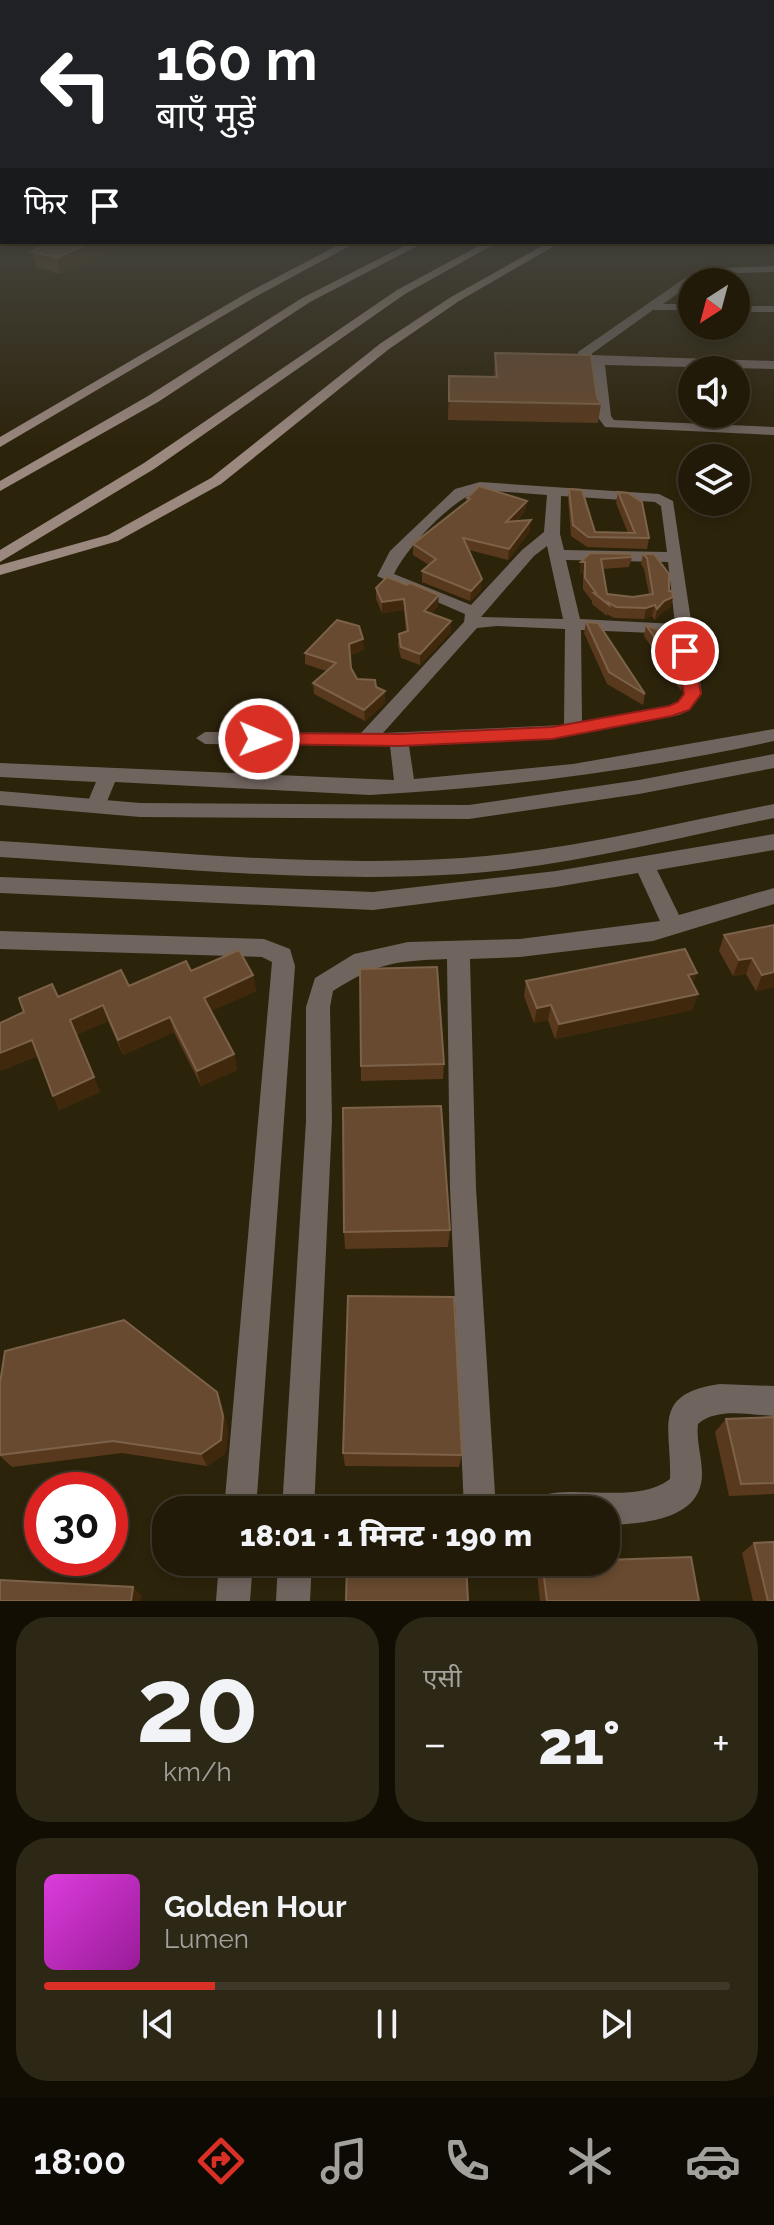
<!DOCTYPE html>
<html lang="hi">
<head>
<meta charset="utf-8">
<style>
  :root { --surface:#211a08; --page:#2d2716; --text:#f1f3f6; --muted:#a2a19c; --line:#3e3829; --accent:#d93025 }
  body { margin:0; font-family:Raleway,"Noto Sans Devanagari",sans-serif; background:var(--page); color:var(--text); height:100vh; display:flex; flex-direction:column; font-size:30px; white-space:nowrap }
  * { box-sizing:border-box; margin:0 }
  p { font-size:26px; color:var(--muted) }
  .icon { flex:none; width:44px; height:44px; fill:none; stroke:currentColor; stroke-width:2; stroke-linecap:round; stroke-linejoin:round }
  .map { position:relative; height:1601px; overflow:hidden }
  .details { display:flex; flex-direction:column; gap:16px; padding:16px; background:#120e04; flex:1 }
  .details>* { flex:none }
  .hud { position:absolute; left:0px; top:0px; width:774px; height:244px; box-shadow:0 4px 12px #0003,0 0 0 2px var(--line); background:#202124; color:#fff; overflow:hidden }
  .needle { width:52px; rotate:216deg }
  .controls { position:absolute; left:678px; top:268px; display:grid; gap:16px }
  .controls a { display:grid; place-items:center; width:72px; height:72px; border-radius:50%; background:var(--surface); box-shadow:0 4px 12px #0003,0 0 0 2px var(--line); font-size:40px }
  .speed { position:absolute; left:24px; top:1472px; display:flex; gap:16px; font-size:40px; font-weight:700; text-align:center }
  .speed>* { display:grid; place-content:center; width:104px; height:104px; border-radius:50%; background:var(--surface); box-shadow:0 4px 12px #0003,0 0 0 2px var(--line); line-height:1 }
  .speed .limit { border:12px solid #d22; background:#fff; color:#111 }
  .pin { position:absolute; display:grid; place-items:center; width:68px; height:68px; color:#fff; margin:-34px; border:4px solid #fff; border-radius:50%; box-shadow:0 2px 8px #0007 }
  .me { position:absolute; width:88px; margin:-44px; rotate:91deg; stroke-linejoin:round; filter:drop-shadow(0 0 6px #0008) }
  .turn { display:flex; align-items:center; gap:28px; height:168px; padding:0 24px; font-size:36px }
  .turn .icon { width:104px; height:104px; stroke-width:2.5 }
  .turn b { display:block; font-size:56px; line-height:68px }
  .then { display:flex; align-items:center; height:76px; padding:0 24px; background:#0003; gap:16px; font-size:30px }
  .big { font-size:60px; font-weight:800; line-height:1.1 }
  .details .card { flex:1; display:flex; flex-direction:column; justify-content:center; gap:12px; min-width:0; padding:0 28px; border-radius:32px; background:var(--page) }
  .details .dial { align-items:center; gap:0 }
  .dial b { font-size:104px; line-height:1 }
  .song { display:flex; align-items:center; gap:24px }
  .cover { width:96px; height:96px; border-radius:12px; background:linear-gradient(135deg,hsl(300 70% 55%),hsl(300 70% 35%)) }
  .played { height:8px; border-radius:4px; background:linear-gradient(90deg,var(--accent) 25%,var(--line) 25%) }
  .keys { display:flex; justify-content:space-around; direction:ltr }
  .heat { display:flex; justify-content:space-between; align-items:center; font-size:44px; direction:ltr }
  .details .tiles { flex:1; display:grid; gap:16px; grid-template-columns:1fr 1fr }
  .card:last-child { grid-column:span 2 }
  .trip { position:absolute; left:152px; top:1496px; width:468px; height:80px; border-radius:32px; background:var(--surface); box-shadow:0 4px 12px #0003,0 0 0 2px var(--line); font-weight:800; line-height:80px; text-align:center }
  .dock { display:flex; height:128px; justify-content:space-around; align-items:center; background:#0d0a03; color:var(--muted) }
  .dock .icon { width:56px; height:56px }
  .dock .selected { color:var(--accent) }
  .dock b { font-size:36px; color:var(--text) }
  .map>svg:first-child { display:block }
</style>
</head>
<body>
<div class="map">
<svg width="774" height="1601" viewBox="0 0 774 1601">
  <rect width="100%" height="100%" fill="#2c230b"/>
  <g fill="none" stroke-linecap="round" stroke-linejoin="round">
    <!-- minor -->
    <g fill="#70645e" fill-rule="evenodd">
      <rect x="772" y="224" width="2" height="5"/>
      <polygon points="774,266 774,272 705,274 663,304 692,304 692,310 653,310 590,355 774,361 774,369 605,365 611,416 614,420 774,427 774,435 605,427 597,416 592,365 578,358 578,352 698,269"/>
      <rect x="736" y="306" width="38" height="6"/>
      <path d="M480,482L659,494L673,501L702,694L690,710L679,715L552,739L409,746L414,779L573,764L774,729V741C640,770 506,788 370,795L115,782L103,811H89L86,806L96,782L0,777V763L394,780L390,746L205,744L196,738L205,732L361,733L464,622L465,614L377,576L390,551L455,489ZM481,490L547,495L544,532L522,550L471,605L394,574C407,547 452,499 481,490ZM561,496L655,502L661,506L667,552L564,550L560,534ZM547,546L563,619L481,617L534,556ZM566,560L668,562L675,624L580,619ZM497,626L565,629L564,725L383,733L477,628ZM581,630L677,634L684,693L678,702L668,706L582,721Z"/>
      <path d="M774,834V850L657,870L679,915L774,888V904L653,941L520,957L470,959L476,1188L496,1510H464L450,1188L447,959C395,961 377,963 333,991L330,1007L332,1121L314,1510H282L306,1121V1007L315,978L354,954L408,942L520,939L660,921L638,873L556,887L373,910L0,893V877L373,892L556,871Z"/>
      <polygon points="0,931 264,939 290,949 295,966 256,1510 224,1510 272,962 262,957 0,949"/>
      <path d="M720,1384L774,1386V1416C750,1415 717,1407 698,1424C696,1441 702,1457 702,1474C702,1521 640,1524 606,1525V1510H529L533,1498C572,1482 635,1506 670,1479C672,1428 650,1394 720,1384Z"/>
      <polygon points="219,1562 253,1562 250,1601 216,1601"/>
      <polygon points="278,1562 312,1562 310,1601 276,1601"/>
    </g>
    <!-- tertiary -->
    <g fill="#70645e" fill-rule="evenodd">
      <polygon points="774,754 774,768 639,794 469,819 140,817 0,805 0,791 140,803 469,805 639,780"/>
      <path d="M774,804V818C671,839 567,867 462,874C309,884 153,866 0,857V841C153,850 309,868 462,858C567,851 671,824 774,804Z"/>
    </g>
    <!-- secondary -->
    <g fill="#9b887f" fill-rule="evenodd">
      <polygon points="344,242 357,242 255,297 0,447 0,437 247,293"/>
      <polygon points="412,242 425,242 310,302 158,402 0,491 0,481 148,396 302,298"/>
      <polygon points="486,242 498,242 405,294 154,469 0,562 0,550 144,463 397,290"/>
      <polygon points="549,242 561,242 459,301 389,349 221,484 118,541 0,575 0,565 108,535 211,478 381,343 451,297"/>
    </g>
  </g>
  <!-- wall -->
  <g fill="#59391d">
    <polygon points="53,242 119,242 120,246 60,274 36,267 32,251"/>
    <polygon points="495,353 597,397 601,404 598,423 448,420 449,376 494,377"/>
    <polygon points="569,489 595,532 628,533 616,503 618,492 649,538 647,549 587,547 571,536 568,499"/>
    <polygon points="467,498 527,501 525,511 516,522 530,531 508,560 469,550 481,590 470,601 422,582 422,571 429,565 413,555 413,544 466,502"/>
    <polygon points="590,553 633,554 629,567 602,569 607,594 633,597 649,594 644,569 641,564 643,554 654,554 669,574 669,591 672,591 673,597 670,608 662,612 655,620 652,616 644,619 614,618 607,614 607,616 592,604 592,601 583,589 583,572 580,573 581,562"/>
    <polygon points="376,588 438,606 431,614 451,621 451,632 420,665 401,658 398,645 399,634 406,632 404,610 382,613 376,599"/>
    <polygon points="586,622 645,694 643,705 607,684 584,633"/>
    <polygon points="646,625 684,680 681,691 644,636"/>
    <polygon points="364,650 350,655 351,668 357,679 385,691 385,703 365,721 314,694 313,683 326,671 305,664 305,653"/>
    <polygon points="774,925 774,987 756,991 746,974 733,976 719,951 724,935"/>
    <polygon points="360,969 444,1064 443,1079 361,1081"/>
    <polygon points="253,975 256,991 211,1011 234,1054 237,1070 201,1086 174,1032 123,1055 108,1021 76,1035 100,1092 59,1110 38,1056 0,1071 0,1023 58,997 129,986"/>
    <polygon points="526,981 693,985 698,994 692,1010 555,1039 548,1020 534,1023 524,996"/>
    <polygon points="450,1230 448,1247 345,1249 344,1232"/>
    <polygon points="0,1383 222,1406 228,1430 226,1453 207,1466 122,1453 12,1467 0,1456"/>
    <polygon points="774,1417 774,1494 729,1496 715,1432 726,1419"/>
    <polygon points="343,1453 462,1455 459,1467 345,1466"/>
    <polygon points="754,1543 774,1601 753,1601 742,1553"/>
    <polygon points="542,1562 699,1601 540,1601 537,1572"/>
  </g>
  <!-- shaded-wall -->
  <g fill="#40280d">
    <polygon points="91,242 119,242 120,246 60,274 57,258"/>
    <polygon points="527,501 525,511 506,533 506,522"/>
    <polygon points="531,520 530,531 508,560 509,549"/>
    <polygon points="581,562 585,562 583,572 580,573"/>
    <polygon points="482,579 481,590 470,601 471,591"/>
    <polygon points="439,595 438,606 423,622 424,611"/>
    <polygon points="673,597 670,608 662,612 655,620 657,609 664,601"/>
    <polygon points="404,599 404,610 382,613 382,602"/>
    <polygon points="655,605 652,616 644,619 646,608"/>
    <polygon points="451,621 451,632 420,665 420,654"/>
    <polygon points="363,639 364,650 349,655 349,644"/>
    <polygon points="385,691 385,703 365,721 364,710"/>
    <polygon points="752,958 746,974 733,976 739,960"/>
    <polygon points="774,972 774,987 756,991 762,975"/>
    <polygon points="697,973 692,988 688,975"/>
    <polygon points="253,975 256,991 207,1013 204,998"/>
    <polygon points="698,994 692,1010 555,1039 559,1024"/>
    <polygon points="103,1005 108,1021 76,1035 70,1020"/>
    <polygon points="551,1005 548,1020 534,1023 537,1008"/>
    <polygon points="170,1017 174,1032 123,1055 118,1040"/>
    <polygon points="32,1040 38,1056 0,1071 0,1053"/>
    <polygon points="234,1054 237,1070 201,1086 197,1071"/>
    <polygon points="94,1077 100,1092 59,1110 53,1096"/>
    <polygon points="217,1392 222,1406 228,1430 226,1453 207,1466 201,1454"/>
    <polygon points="133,1587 142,1596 141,1601 131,1601"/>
  </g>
  <!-- building -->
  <g fill="#684a30" stroke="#7b6249" stroke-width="2">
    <polygon points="53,242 91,242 57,258 32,251"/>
    <polygon points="495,353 591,355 597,397 601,404 449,401 449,376 497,377"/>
    <polygon points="479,486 527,501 506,522 531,520 509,549 463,538 482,579 471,591 422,571 436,559 413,544 470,499 467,498"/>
    <polygon points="569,489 582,490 595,532 635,533 618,492 628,493 642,502 649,538 588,537 573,525"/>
    <polygon points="590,553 633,554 631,557 601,559 607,594 633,597 653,594 647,558 643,554 654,554 669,574 669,591 672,591 673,597 664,601 657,609 655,605 646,608 616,607 608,602 609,605 594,593 596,593 585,578 585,562 581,562"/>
    <polygon points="387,577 407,585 410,583 439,595 424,611 451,621 420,654 401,647 399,634 408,631 404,599 382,602 376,588"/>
    <polygon points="337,620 359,626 363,639 349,644 351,668 357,679 375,680 376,687 385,691 364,710 313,683 336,663 305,653"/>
    <polygon points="586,622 598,623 645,694 609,672"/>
    <polygon points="646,625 675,636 679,642 684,680"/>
    <polygon points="774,925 774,972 762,975 752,958 739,960 724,935"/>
    <polygon points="685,949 697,973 688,975 698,994 559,1024 551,1005 537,1008 526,981"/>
    <polygon points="239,950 253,975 204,998 234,1054 197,1071 170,1017 118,1040 103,1005 70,1020 94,1077 53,1096 32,1040 0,1053 0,1023 24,1012 19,998 52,984 58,997 121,970 129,986 186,961 191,971"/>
    <polygon points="437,967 444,1064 361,1066 360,969"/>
    <polygon points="441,1106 450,1230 344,1232 343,1108"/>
    <polygon points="348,1296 454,1297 462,1455 343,1453"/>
    <polygon points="124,1320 217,1392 223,1416 221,1440 201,1454 113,1441 0,1455 0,1383 5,1351"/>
    <polygon points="774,1417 774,1483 741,1484 726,1419"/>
    <polygon points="774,1542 774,1601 768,1601 754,1543"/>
    <polygon points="691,1557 699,1601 547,1601 542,1562 606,1562 606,1560"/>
    <polygon points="347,1562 466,1562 468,1601 346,1601"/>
    <polygon points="0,1580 133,1587 131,1601 0,1601"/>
  </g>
  <!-- sky -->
  <linearGradient id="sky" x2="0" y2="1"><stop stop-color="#181306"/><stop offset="0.5" stop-color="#45453f"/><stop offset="1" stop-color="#45453f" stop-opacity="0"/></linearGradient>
  <rect width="774" height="448" fill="url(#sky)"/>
  <!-- route -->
  <polygon fill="#d93025" stroke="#8d1f18" stroke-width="2" points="685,646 693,651 701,694 689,710 672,716 552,739 399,746 259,744 250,739 259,733 399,734 552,727 669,706 678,702 684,694 678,651"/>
</svg>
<div class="controls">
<a><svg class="needle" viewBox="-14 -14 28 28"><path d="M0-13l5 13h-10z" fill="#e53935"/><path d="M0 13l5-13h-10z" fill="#a2a19c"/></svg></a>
<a><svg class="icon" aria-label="sound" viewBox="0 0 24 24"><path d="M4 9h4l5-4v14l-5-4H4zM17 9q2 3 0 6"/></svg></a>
<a><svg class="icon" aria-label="layers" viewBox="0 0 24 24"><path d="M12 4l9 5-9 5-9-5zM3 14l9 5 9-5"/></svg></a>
</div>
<div class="speed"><div class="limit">30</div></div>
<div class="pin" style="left:685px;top:651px;background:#d93025"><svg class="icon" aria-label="arrive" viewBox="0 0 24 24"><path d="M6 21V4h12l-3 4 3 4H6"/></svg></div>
<svg class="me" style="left:259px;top:739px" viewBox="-20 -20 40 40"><circle r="17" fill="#d93025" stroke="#fff" stroke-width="3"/><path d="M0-11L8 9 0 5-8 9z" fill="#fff"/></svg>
<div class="trip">18:01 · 1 मिनट · 190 m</div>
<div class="hud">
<div class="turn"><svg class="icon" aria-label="left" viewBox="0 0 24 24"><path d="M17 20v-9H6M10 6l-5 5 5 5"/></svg><div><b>160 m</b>बाएँ मुड़ें</div></div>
<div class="then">फिर<svg class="icon" aria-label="arrive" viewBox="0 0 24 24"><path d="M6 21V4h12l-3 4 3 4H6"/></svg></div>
</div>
</div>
<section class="details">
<div class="tiles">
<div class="card dial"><b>20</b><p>km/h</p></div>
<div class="card"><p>एसी</p>
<div class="heat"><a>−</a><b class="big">21°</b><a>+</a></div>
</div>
<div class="card">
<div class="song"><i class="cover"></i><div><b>Golden Hour</b><p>Lumen</p></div></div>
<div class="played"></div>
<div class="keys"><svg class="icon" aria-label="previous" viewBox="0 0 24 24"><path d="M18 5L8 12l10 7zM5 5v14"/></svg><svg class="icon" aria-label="pause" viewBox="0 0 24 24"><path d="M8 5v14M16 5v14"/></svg><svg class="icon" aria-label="next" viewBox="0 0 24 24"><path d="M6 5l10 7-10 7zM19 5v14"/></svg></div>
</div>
</div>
</section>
<nav class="dock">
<b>18:00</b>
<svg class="icon selected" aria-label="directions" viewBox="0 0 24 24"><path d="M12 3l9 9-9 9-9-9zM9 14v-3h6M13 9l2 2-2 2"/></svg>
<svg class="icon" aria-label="music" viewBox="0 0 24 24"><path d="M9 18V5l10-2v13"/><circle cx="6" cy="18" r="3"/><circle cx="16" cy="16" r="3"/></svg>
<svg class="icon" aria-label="phone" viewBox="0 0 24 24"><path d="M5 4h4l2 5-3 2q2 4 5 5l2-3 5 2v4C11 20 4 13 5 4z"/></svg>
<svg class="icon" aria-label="climate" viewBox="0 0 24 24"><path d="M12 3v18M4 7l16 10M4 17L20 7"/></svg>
<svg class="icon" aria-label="car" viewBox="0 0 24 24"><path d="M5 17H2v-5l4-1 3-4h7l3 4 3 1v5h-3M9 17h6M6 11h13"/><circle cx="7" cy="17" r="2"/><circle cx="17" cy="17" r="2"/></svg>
</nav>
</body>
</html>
